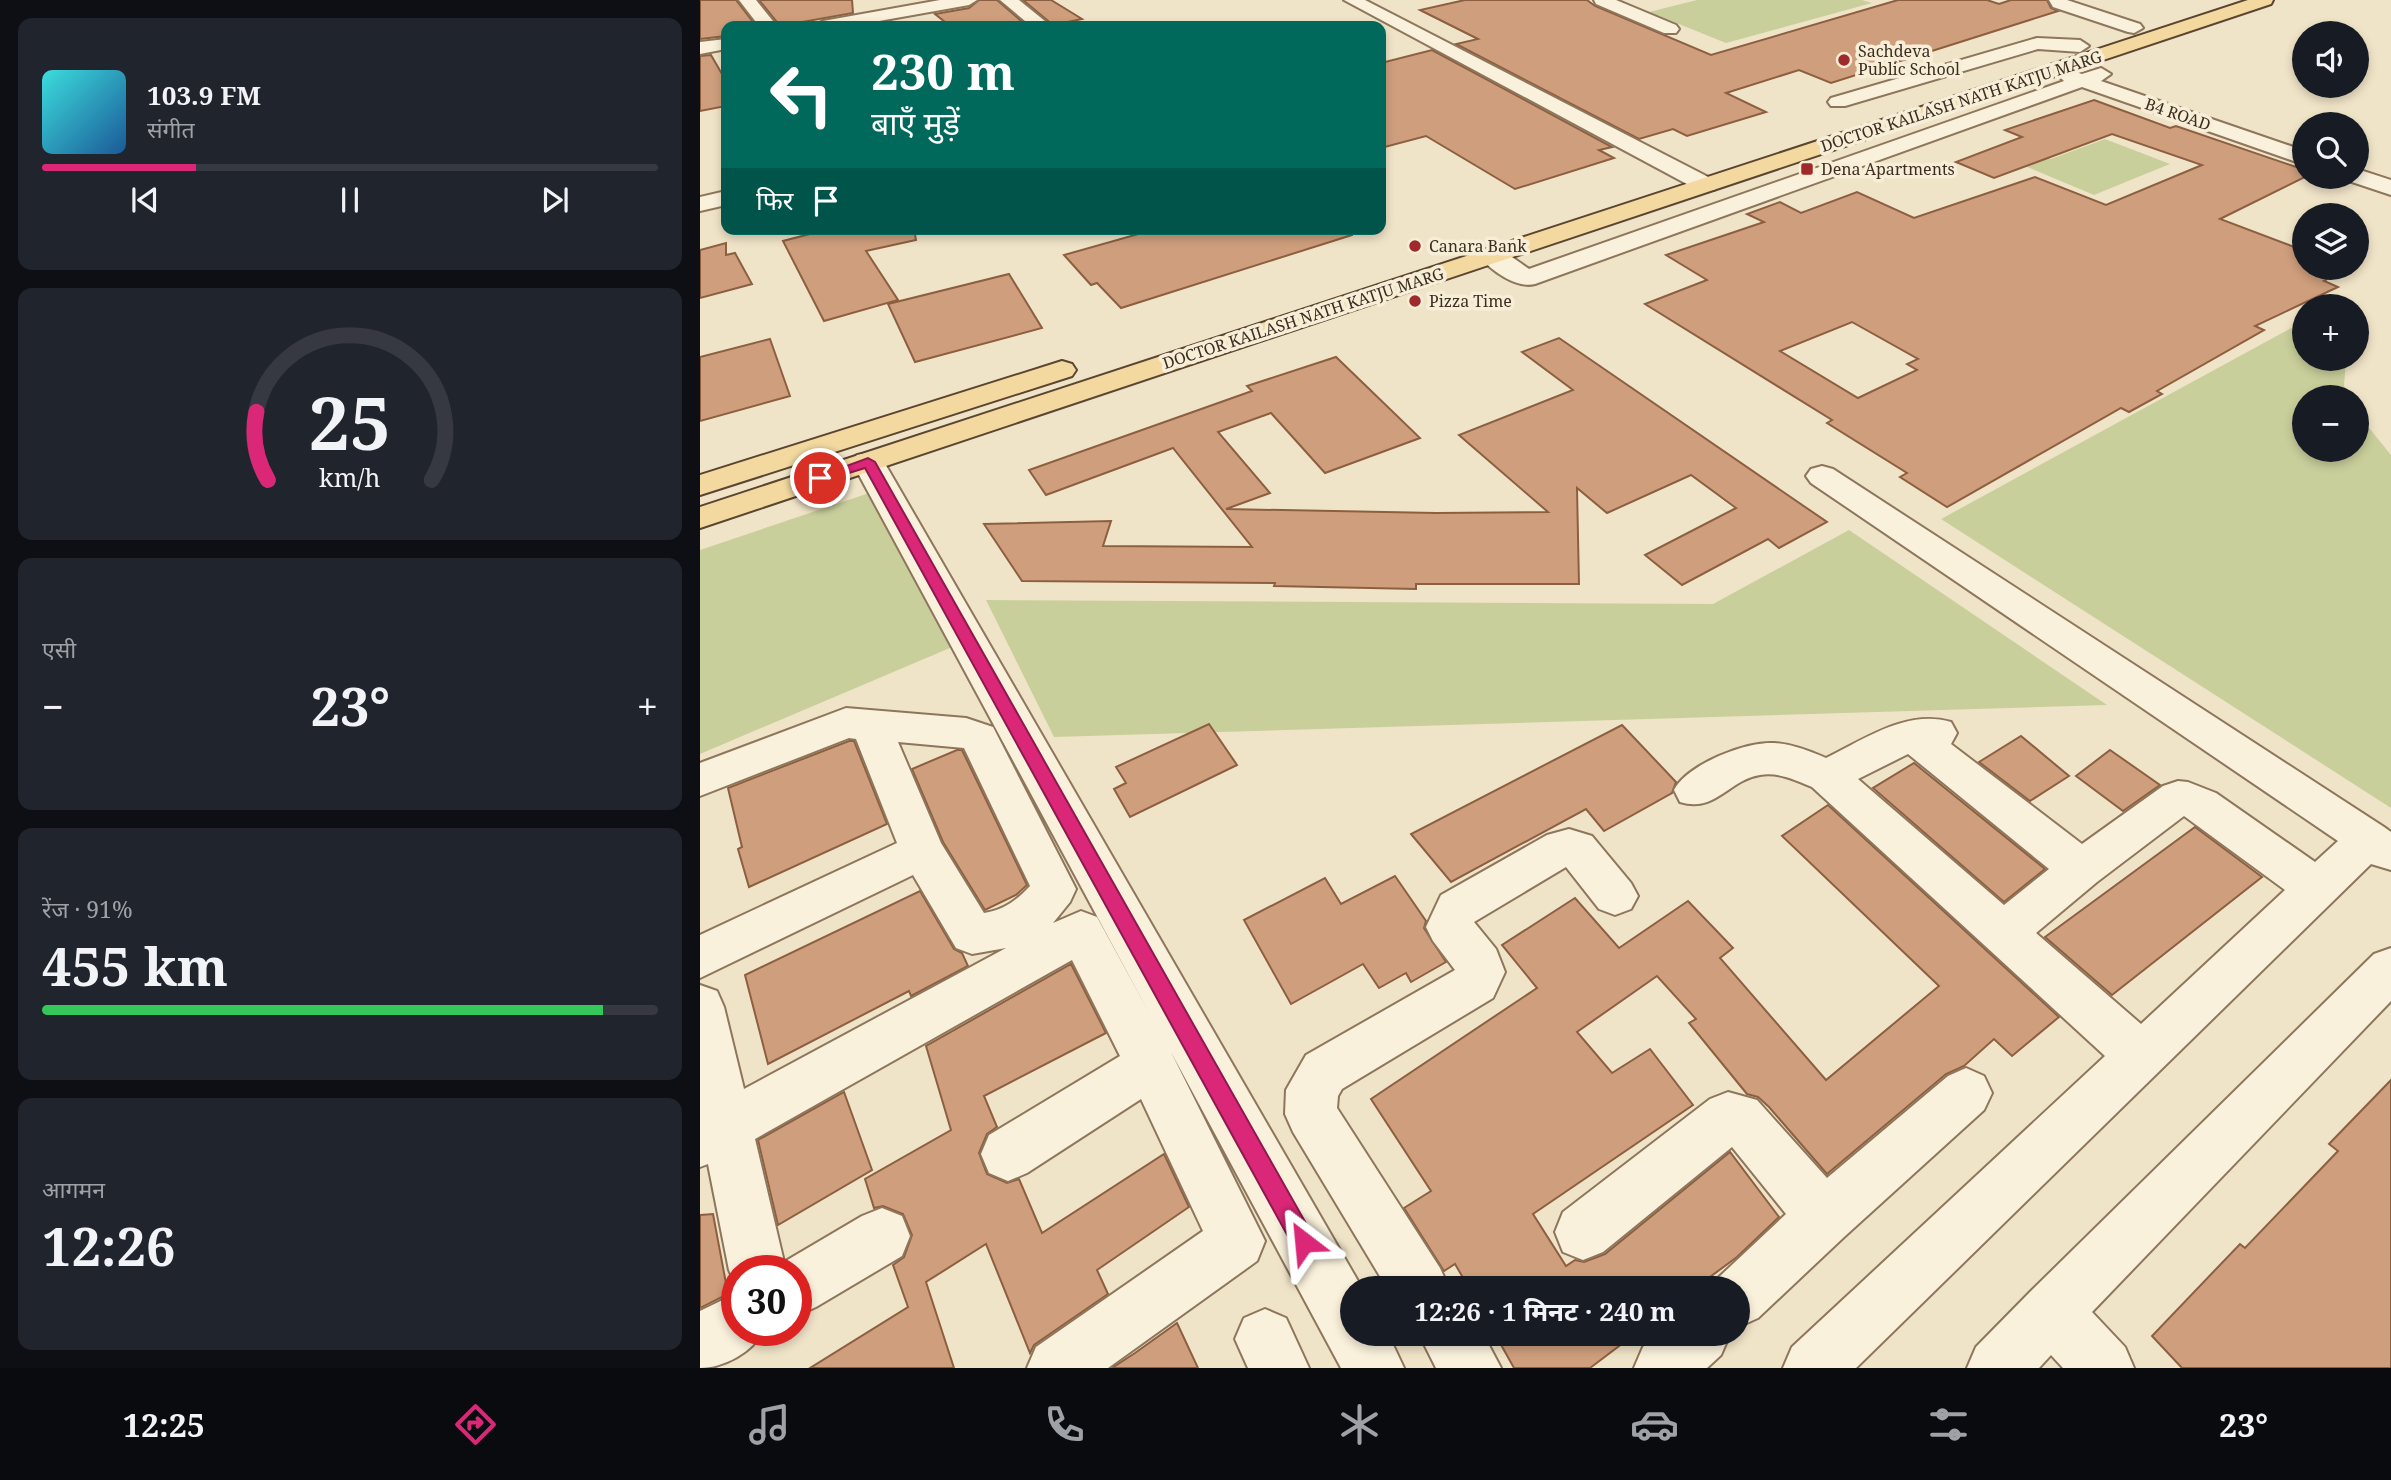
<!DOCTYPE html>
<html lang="hi">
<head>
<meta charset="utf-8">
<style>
  :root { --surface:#171b24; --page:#20242c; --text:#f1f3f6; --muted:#9ea1a6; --line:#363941; --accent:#db2777 }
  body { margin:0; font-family:"Noto Serif","Noto Sans Devanagari",serif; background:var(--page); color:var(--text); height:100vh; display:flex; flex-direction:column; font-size:26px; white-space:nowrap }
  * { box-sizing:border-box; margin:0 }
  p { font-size:23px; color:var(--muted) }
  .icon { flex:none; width:38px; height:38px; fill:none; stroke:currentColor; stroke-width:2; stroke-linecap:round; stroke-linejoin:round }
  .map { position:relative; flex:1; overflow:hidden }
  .details { display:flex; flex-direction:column; gap:18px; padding:18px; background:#0d0f14; width:700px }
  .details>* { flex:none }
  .banner { position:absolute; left:21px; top:21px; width:665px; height:214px; border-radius:14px; box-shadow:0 4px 10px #0003; background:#00695c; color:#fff; overflow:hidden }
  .controls { position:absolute; left:1592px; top:21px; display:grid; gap:14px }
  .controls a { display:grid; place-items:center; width:77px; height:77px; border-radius:50%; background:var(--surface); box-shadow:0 4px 10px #0003; font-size:35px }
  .speed { position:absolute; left:21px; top:1255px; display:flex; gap:14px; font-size:35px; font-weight:700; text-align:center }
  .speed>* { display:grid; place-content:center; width:91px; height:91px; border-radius:50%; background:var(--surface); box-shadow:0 4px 10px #0003; line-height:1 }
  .speed .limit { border:10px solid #d22; background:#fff; color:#111 }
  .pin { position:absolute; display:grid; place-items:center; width:60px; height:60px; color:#fff; margin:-30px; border:4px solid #fff; border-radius:50%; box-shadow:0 2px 7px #0007 }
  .me { position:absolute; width:77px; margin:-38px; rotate:331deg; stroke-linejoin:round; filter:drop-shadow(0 0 5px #0008) }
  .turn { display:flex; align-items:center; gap:24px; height:147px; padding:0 35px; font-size:32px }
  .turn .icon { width:91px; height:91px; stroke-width:2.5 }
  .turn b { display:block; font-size:49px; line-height:60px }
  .then { display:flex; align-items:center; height:66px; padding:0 35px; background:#0003; gap:14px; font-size:26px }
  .big { font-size:52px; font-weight:700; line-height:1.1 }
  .details .widget { flex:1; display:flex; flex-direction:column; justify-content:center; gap:10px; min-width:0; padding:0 24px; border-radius:14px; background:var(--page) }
  .details .dial { align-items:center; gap:0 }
  .dial svg { height:182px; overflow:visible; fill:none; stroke:var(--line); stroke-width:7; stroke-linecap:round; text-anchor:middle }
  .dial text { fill:var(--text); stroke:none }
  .song { display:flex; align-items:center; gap:21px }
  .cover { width:84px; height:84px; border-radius:10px; background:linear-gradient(135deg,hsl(180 70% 55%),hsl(210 70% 35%)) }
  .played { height:7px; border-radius:4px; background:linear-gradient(90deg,var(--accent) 25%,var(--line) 25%) }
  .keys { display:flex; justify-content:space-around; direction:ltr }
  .heat { display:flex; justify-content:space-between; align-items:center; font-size:38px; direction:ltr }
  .charge { height:10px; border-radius:5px; background:linear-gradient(90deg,#34c759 91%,var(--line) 0) }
  .trip { position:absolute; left:640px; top:1276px; width:410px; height:70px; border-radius:35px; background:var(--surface); box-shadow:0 4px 10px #0003; font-weight:700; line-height:70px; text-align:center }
  .tabs { display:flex; height:112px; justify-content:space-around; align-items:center; background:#090b0e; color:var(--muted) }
  .tabs .icon { width:49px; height:49px }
  .tabs .current { color:var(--accent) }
  .tabs b { font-size:32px; color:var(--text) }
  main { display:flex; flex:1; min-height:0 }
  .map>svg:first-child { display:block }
</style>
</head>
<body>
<main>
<section class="details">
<div class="widget">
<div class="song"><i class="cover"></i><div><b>103.9 FM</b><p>संगीत</p></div></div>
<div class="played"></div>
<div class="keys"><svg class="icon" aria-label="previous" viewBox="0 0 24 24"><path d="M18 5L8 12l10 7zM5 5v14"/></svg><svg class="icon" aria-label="pause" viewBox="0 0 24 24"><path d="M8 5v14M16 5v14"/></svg><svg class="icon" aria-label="next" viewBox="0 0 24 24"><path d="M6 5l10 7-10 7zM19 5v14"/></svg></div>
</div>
<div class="widget dial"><svg viewBox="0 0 100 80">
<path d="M14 69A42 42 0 1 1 86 69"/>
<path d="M14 69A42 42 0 0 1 9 39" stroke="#db2777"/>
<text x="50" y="56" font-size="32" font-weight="700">25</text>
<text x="50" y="72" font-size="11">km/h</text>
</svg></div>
<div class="widget"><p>एसी</p>
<div class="heat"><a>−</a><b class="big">23°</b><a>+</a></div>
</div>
<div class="widget"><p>रेंज · 91%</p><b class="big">455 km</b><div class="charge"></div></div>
<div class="widget"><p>आगमन</p><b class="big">12:26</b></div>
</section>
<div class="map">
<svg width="1691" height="1368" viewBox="0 0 1691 1368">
  <rect width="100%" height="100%" fill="#f0e4c8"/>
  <!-- green -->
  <g fill="#c9cf9b">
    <polygon points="997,0 1162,0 1172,3 1026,43 949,12"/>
    <polygon points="1405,139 1470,164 1394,195 1289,151 1311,143 1351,159"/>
    <polygon points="1591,328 1605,333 1605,359 1646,359 1644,386 1650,397 1605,397 1605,450 1657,450 1657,413 1691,455 1691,808 1241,519"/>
    <polygon points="175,491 257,645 0,754 0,550"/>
    <polygon points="1149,530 1407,705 354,737 286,600 1013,604"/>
  </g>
  <!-- building -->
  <g fill="#cf9f7d" stroke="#8d5f41" stroke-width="2" fill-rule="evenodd">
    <polygon points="0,0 36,0 56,26 26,26 26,36 0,39"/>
    <polygon points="59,0 152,0 153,13 80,26"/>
    <polygon points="279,0 297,0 327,26 271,26 268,23 250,26 235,14 269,8"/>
    <polygon points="323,0 351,0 382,19 353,25"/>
    <polygon points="765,0 887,0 895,6 1011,55 1198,0 1287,0 1299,4 1311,0 1347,0 1351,8 1358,11 1131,83 1099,70 1026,93 1066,112 987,136 973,129 939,139 756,44 778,39 720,10"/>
    <polygon points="732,50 912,147 899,150 914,158 815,189 726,136 681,148 681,63"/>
    <polygon points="11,55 26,81 26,106 0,111 0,56"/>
    <path d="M1394,100L1470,128L1476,126L1605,170V177L1520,219L1605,251V268H1647L1624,281L1638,287L1555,326L1564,330L1457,391L1462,394L1429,412L1421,408L1247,507L1200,477L1207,473L1127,423L1132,420L945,304L1007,280L966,255L1064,222L1047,214L1080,202L1101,213L1157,192L1214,218L1335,177L1406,205L1502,165L1412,134L1294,178L1256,162L1322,137L1305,130ZM1152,322L1218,359L1207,364L1217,370L1158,398L1080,351Z"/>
    <polygon points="129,229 214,229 216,240 166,251 198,300 124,321 83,241"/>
    <polygon points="456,229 651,229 652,235 421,308 397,283 391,285 364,255"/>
    <polygon points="26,243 26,255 35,253 52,284 0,298 0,250"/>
    <polygon points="309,274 342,328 215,362 188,304"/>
    <polygon points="859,338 1127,522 1079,548 1068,539 982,585 945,555 1036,508 991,475 907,513 877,488 879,584 716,584 716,589 574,586 575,583 322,581 284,524 411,521 403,546 552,547 473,448 346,495 329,470 552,391 547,386 636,357 720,438 625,473 571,413 518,432 570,493 526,509 736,513 848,512 759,435 873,390 822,352"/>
    <polygon points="70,339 90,396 0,421 0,357"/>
    <polygon points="509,724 537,765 430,817 414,789 426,783 416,767"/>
    <polygon points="922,725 976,782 972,793 904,831 886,809 751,882 711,834"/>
    <polygon points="1321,736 1369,776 1330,801 1279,762"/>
    <polygon points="149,741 154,741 187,824 49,887 38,849 42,847 28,788"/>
    <polygon points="257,750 262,750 327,885 316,895 285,910 243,842 212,769"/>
    <polygon points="1410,750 1460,785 1423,811 1376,776"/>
    <polygon points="1214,763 1345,869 1304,902 1173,788"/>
    <polygon points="1128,805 1359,1017 1312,1056 1294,1039 1264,1066 1246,1074 1127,1174 1069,1107 1058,1097 1047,1094 989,1023 996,1019 957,976 877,1032 912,1073 950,1049 993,1105 833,1214 866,1266 875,1260 884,1262 905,1254 1030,1152 1079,1217 1037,1257 995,1288 769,1288 755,1264 744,1271 704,1208 731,1191 671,1099 837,988 802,945 875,898 919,948 988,901 1033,948 1020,958 1126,1080 1239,986 1082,836"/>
    <polygon points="1495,827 1562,877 1412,995 1345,937"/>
    <polygon points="695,876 726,921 724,928 746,962 711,982 706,973 679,988 663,964 591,1004 544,920 625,878 641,904"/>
    <polygon points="220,891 254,949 262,953 268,966 211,996 209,991 68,1064 45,975"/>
    <polygon points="371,964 406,1033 284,1096 297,1127 287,1134 279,1153 287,1174 307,1183 319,1179 342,1233 464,1154 489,1207 397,1270 408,1294 334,1345 330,1353 286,1244 226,1282 254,1368 110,1368 208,1307 193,1265 204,1257 212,1235 203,1214 183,1206 174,1208 165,1179 251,1130 226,1046"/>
    <polygon points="1691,1080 1691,1368 1482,1368 1452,1336 1540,1244 1545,1248 1638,1151 1629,1144"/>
    <polygon points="144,1092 172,1170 78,1225 58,1140"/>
    <polygon points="13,1214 28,1294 0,1308 0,1215"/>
    <polygon points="477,1323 498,1368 412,1368 435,1353"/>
    <polygon points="795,1334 935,1334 890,1368 814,1368"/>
  </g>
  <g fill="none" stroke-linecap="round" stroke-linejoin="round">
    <!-- minor casing -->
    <g stroke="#8d765c" stroke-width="4">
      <g id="minor">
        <polygon points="39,0 56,0 77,26 59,26"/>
        <polygon points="240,0 277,0 269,5 151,26 114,26 123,21"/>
        <polygon points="300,0 319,0 351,26 331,26"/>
        <polygon points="644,0 665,0 1014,180 1017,185 1014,190 998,190"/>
        <polygon points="894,0 916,0 976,25 979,29 976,33 964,33 896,4"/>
        <polygon points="1349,0 1367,0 1440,24 1443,28 1434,33 1428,32 1353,7"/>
        <polygon points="1337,38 1380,40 1389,46 1380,52 1338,49 1145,106 1131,106 1128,102 1131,98"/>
        <polygon points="26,39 26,49 0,54 0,42"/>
        <path d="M1401,68L1411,74L1401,81L1605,151V165L1382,87L835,284C817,289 789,270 779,255L782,250C801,245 814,259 829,269L1364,81L1359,76L1362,72L1369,70L1382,74Z"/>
        <polygon points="1657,169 1691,180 1691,195 1649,181 1646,177 1657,177"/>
        <polygon points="26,191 26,205 0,211 0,197"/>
        <path d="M168,453L179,455L184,462L662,1288H653V1334H688L704,1368H641L471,1052L565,1241L557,1261L408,1368H327L336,1347L503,1231L441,1099L327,1173L308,1181L289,1173L281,1154L289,1135L420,1056L372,960L55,1139L84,1262L162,1216L182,1208L202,1216L210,1236L202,1256L116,1307L96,1316V1270H37V1288L29,1270L8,1164L0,1167V985L17,991L24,1007L44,1089L306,948L272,954L256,948L213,875L0,978V935L197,843L156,739L149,738L0,796V763L146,708L266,718L293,727L376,889L370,902L353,923L381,911L397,917L453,1020L152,462L157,455ZM198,742L264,748L330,886C317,900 304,910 284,913L241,843Z"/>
        <path d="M1122,466L1133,469L1684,827L1691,832V870L1671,864L1156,1368H1083L1092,1347L1405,1056L1112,787C1095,780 1079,772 1060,775C1028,780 1016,813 980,802L974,790C987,765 1045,741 1074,743C1091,744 1110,751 1126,758C1165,739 1207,709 1251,722L1257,733L1251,744L1382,844L1463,786L1478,781L1488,782L1516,793L1615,862L1638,841L1111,483L1106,476L1111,469ZM1208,754L1349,869L1304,905L1158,779ZM1484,816L1585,890L1441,1024L1336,933L1397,882Z"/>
        <polygon points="869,829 892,836 931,883 938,896 931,909 915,915 899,909 866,867 774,922 796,949 805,972 793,998 642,1089 638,1096 637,1108 740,1268 749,1288 687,1288 593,1132 585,1114 586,1090 606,1055 755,970 733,941 726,927 741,895 847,835"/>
        <polygon points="1691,948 1691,1001 1392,1312 1425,1347 1434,1368 1363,1368 1351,1355 1339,1368 1267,1368 1276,1347 1331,1291 1674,954"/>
        <polygon points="1266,1068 1284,1076 1292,1093 1284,1110 1144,1237 1058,1318 1038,1327 1038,1288 1013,1288 1018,1278 1086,1214 1032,1147 903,1252 883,1260 863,1252 855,1232 863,1212 1010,1099 1028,1092 1057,1100 1127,1178 1248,1076"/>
        <path d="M37,1293V1330H63C54,1352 23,1368 0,1368V1311Z"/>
        <polygon points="565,1309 586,1318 609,1368 548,1368 535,1339 544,1318"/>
        <polygon points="719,1334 783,1334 801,1368 736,1368"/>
        <polygon points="957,1334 1030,1334 1021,1355 1007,1368 934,1368 943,1347"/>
      </g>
    </g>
    <!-- major casing -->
    <g stroke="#5b4430" stroke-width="4">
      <g id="major">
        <polygon points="1548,0 1573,0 1571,4 0,528 0,507"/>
        <polygon points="362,361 372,364 376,370 372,376 0,495 0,475"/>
      </g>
    </g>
    <!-- minor -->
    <use href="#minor" fill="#faf1dc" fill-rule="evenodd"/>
    <!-- major -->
    <use href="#major" fill="#f3d9a0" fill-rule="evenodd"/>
  </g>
  <!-- route -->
  <polygon fill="#db2777" stroke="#8e194d" stroke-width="2" points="168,458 175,462 612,1234 616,1242 612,1251 604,1254 596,1251 165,468 120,482 114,478"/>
  <!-- markers -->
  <g fill="#9e2a2b" stroke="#f7eed8" stroke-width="2.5">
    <circle cx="1144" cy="60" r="7"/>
    <rect x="1100" y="162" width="14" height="14" rx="3.5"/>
    <circle cx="715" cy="246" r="7"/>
    <circle cx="715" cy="301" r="7"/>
  </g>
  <g text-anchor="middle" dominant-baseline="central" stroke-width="7" stroke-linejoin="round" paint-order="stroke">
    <!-- far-poi labels -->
    <g font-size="16" fill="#3d2e20" stroke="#f7eed8" text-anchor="start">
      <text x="1158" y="51">Sachdeva<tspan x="1158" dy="18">Public School</tspan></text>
      <text x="1121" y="169">Dena Apartments</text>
      <text x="729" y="246">Canara Bank</text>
      <text x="729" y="301">Pizza Time</text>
    </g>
    <!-- far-street labels -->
    <g font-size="16" fill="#3d2e20" stroke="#f7eed8">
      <text transform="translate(1261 101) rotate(-18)">DOCTOR KAILASH NATH KATJU MARG</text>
      <text transform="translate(1478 114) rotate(19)">B4 ROAD</text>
      <text transform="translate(603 318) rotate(-18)">DOCTOR KAILASH NATH KATJU MARG</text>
    </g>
  </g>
</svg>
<div class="controls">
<a><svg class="icon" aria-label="sound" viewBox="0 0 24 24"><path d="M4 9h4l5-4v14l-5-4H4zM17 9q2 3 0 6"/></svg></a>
<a><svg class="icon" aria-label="search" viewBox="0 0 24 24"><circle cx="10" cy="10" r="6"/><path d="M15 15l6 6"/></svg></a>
<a><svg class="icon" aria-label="layers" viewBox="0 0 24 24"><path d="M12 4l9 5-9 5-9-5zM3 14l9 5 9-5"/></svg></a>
<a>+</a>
<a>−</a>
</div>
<div class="speed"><div class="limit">30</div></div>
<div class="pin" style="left:120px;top:478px;background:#d93025"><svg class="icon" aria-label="arrive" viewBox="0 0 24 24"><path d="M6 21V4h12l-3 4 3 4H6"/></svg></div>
<svg class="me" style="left:604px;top:1242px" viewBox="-20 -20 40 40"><path d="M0-17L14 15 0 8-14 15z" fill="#db2777" stroke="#fff" stroke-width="4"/></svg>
<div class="trip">12:26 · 1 मिनट · 240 m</div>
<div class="banner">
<div class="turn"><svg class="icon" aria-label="left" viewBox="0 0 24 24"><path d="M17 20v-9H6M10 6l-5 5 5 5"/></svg><div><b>230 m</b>बाएँ मुड़ें</div></div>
<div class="then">फिर<svg class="icon" aria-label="arrive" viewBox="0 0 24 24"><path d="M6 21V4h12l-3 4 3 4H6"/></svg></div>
</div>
</div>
</main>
<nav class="tabs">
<b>12:25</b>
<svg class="icon current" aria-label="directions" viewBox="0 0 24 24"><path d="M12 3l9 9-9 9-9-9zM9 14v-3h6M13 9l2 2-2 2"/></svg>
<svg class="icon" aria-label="music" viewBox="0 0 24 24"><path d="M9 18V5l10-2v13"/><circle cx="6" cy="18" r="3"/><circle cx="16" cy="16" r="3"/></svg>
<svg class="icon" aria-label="phone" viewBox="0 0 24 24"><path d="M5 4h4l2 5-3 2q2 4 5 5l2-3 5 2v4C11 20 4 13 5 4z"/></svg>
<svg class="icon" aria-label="climate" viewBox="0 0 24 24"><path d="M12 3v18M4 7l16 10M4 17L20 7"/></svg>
<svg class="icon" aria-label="car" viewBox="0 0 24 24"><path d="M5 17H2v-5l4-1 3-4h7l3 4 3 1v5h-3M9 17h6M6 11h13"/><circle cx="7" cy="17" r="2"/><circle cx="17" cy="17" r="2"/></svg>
<svg class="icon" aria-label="filters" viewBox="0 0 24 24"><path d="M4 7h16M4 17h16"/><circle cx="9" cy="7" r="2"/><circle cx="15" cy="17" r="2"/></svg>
<b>23°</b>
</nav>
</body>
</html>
